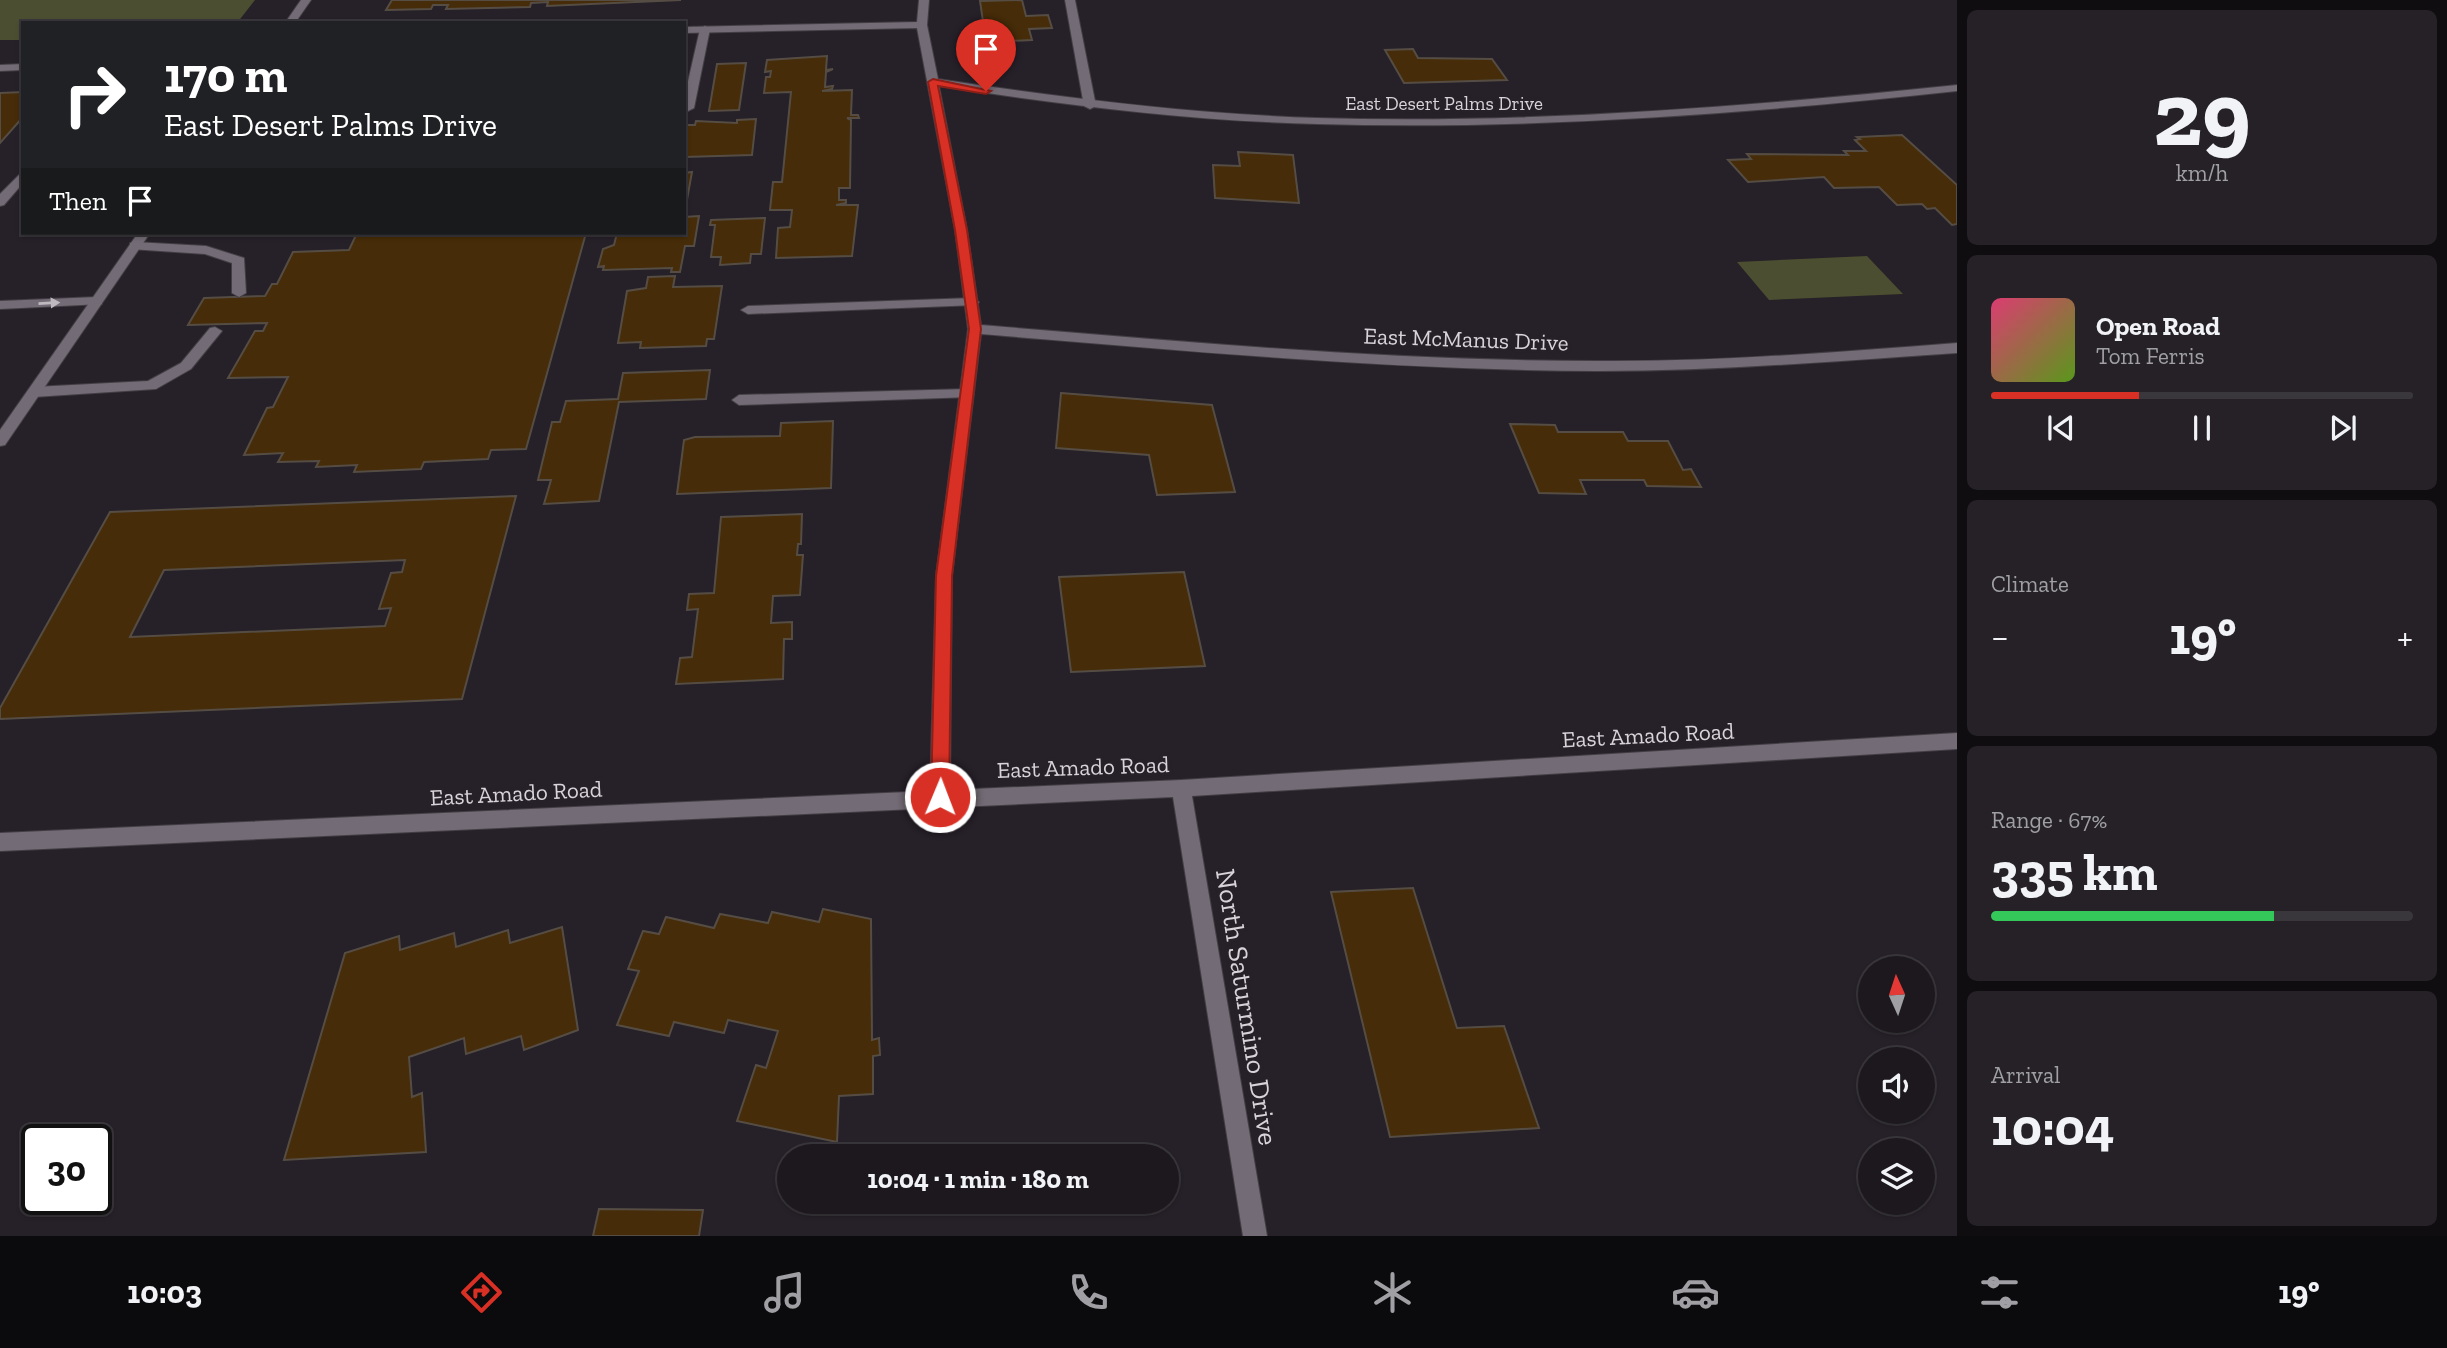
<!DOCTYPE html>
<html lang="en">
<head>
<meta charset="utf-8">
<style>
  :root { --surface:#1c181e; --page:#252127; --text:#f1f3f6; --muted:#a0a0a4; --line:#3a373c; --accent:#d93025 }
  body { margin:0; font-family:"Zilla Slab",serif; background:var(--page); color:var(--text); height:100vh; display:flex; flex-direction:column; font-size:26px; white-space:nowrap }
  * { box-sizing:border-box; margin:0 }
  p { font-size:23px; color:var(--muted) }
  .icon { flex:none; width:38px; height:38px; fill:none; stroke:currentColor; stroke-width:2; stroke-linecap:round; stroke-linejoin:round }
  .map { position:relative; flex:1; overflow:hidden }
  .side { display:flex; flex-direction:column; gap:10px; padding:10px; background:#0f0d10; width:490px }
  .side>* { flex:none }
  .banner { position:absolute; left:21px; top:21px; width:665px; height:214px; border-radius:0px; box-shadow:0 2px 5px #0004,0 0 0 2px var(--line); background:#202124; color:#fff; overflow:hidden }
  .needle { width:46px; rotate:357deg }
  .buttons { position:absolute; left:1858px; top:956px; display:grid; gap:14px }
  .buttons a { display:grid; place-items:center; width:77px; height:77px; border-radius:50%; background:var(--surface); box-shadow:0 2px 5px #0004,0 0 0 2px var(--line); font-size:35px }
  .speed { position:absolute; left:21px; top:1124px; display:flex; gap:14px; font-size:35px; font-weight:700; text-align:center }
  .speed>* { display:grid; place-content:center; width:91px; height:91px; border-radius:50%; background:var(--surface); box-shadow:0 2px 5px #0004,0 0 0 2px var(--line); line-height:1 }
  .speed .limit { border:4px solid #111; border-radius:10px; background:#fff; color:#111 }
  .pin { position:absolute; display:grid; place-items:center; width:60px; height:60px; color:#fff; margin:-72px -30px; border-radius:50% 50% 50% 0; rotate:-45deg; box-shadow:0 0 7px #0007 }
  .pin .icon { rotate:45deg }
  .me { position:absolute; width:77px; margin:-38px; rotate:1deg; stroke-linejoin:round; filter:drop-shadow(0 0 5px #0008) }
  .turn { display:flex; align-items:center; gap:24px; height:147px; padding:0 28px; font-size:32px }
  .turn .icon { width:91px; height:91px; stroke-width:2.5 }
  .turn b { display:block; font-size:49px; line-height:60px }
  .then { display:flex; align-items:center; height:66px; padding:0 28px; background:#0003; gap:14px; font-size:26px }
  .big { font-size:52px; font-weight:700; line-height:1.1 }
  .side .card { flex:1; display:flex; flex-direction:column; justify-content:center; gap:10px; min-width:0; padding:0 24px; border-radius:10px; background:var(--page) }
  .side .dial { align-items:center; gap:0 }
  .dial b { font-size:91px; line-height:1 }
  .song { display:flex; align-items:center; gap:21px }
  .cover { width:84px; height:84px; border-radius:10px; background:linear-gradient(135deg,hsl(340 70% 55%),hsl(90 70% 35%)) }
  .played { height:7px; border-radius:4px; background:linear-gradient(90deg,var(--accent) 35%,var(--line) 35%) }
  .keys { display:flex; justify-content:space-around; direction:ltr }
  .heat { display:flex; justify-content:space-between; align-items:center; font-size:38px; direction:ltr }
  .charge { height:10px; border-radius:5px; background:linear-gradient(90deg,#34c759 67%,var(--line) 0) }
  .trip { position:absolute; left:777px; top:1144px; width:402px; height:70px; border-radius:35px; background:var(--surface); box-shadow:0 2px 5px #0004,0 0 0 2px var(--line); font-weight:700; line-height:70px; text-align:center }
  .tab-bar { display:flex; height:112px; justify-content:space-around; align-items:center; background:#0b0a0c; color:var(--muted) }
  .tab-bar .icon { width:49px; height:49px }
  .tab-bar .selected { color:var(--accent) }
  .tab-bar b { font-size:32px; color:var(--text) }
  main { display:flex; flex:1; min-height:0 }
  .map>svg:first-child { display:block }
</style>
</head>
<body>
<main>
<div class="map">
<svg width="1957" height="1236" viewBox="0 0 1957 1236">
  <rect width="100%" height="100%" fill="#262028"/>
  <!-- green -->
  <g fill="#4b4e30">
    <polygon points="0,0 255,0 237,23 23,23 23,40 0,40"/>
    <polygon points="1867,256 1903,294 1769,300 1737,262"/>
  </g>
  <!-- building -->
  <g fill="#462c08" stroke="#554d44" stroke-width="2" fill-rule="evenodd">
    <polygon points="392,0 681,0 547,6 548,2 531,3 530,7 446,9 448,5 433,5 431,9 386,10"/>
    <polygon points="1022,0 1026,16 1048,15 1052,28 1029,29 1032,40 986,42 980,1"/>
    <polygon points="1413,49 1418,58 1492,59 1507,80 1404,83 1385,50"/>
    <polygon points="827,56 826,70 833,69 826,72 825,87 833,86 832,89 822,91 852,90 851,115 858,115 859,118 847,118 851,120 850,188 839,188 839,200 846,200 846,203 836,205 858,205 852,256 776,258 778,228 790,227 792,210 770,210 773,182 782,182 791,92 764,93 766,77 770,77 771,71 765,72 767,60"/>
    <polygon points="746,63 739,110 709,111 717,64"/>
    <polygon points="23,92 23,117 0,143 0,93"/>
    <polygon points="756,119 752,155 684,157 684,125 695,125 696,121 737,123 737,120"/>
    <polygon points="1902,135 1957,185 1957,224 1952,225 1935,208 1927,209 1922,204 1897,205 1879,187 1834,188 1824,177 1748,182 1728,160 1751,159 1747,154 1848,155 1844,151 1866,151 1855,140 1860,139 1857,137"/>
    <polygon points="1238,152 1293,155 1299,203 1215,198 1213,165 1240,166"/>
    <polygon points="692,172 684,216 684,173"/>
    <polygon points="699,216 694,246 685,246 680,272 671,272 672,268 603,270 604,266 598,267 603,249 614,245 617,233 684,233 684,217"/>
    <polygon points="765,218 761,254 751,254 750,263 720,265 721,257 711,257 715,225 710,225 711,220"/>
    <polygon points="357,233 586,233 526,449 491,450 488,459 424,462 421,469 354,472 357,465 316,467 319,461 278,462 283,453 244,455 267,408 273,407 288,377 228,378 255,331 263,331 267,323 188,325 204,298 265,296 272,284 277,284 293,252 349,250"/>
    <polygon points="675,276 673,287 722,286 714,339 707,339 706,346 640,348 641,342 618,343 627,291 646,288 648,277"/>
    <polygon points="710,370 706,399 619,402 599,501 544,504 551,480 538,480 552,422 560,422 566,401 618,399 623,373"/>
    <polygon points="1061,393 1212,405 1235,492 1157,495 1149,455 1056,448"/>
    <polygon points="833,421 831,488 677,494 684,440 695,437 780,436 781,423"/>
    <polygon points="1510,424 1555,425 1558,432 1623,432 1628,441 1668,441 1683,470 1691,469 1701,487 1647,486 1644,480 1580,480 1586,494 1539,493"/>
    <path d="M516,496L462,699L0,719V708L110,512ZM405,560L402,572L391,573L379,609L391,608L385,626L130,637L164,570Z"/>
    <polygon points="802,514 801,544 798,544 797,555 803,555 800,595 773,596 771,623 792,622 792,639 784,639 783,679 676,684 680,658 692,657 698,609 687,610 689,594 714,593 721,517"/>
    <polygon points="1184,572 1205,666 1071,672 1059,577"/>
    <polygon points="1413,888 1457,1028 1504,1026 1539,1128 1390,1137 1331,892"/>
    <polygon points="823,909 871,919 872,1040 879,1038 880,1055 873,1056 873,1094 839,1096 837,1142 737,1121 756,1065 766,1068 778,1031 728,1020 724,1033 674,1022 669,1036 617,1025 639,971 628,969 643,931 659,934 666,917 714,928 720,914 768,923 772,912 819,922"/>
    <polygon points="562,927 578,1030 524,1050 521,1036 466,1054 464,1038 409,1057 412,1097 422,1093 426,1152 284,1160 345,953 399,936 400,950 454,933 456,947 508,930 510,943"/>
    <polygon points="599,1209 703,1210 699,1236 593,1236"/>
  </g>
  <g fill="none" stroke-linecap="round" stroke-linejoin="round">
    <!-- lane casing -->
    <g stroke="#433e45" stroke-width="2">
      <g id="lane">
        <polygon points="1065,0 1075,0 1096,106 1090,109 1084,106"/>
        <polygon points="705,26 710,29 694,108 688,111 684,110 684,99 700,29"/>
        <polygon points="23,64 23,70 0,71 0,65"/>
        <polygon points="23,171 23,183 4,205 0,206 0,194"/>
        <polygon points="135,242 206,246 244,258 246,293 239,297 232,293 232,263 205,254 130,249 130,243"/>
        <polygon points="97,297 102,298 102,304 0,309 0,301"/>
        <polygon points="972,298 979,302 977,305 748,314 741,310 748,306"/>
        <polygon points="215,327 222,331 191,369 156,389 34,397 27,392 34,387 148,381 181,363 210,328"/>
        <polygon points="967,389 974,394 972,397 739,405 732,400 739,395"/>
      </g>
    </g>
    <!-- street casing -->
    <g stroke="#433e45" stroke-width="2">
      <path id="street" d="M919,0H929L927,25L938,79C1064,98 1190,114 1317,118C1531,124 1744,107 1957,85V91C1744,114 1532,130 1318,124C1191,121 1065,105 939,86L967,230L981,325C1187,342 1392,361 1598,361C1718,362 1837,352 1957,343V353C1837,361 1718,371 1598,371C1392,370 1187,351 981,334L952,576L950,790L1181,780L1957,733V749L1192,796L1267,1236H1243L1173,797L0,851V833L930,791L936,576L968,329L955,230L917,28L684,33V27L917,22Z"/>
    </g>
    <!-- secondary casing -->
    <g stroke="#433e45" stroke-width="2">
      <g id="secondary">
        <polygon points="301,0 311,0 295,23 285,23"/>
        <polygon points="138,233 150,233 5,445 0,446 0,430"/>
      </g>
    </g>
    <!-- lane -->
    <use href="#lane" fill="#736b75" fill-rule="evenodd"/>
    <!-- street -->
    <use href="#street" fill="#736b75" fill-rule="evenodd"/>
    <!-- secondary -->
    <use href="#secondary" fill="#736b75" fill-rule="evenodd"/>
  </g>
  <!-- one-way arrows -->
  <defs><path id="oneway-solid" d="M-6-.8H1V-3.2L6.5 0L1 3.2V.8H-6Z" transform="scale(1.75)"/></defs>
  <use fill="#beb9bf" href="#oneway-solid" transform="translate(49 303) rotate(-3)"/>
  <!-- route -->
  <polygon fill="#d93025" stroke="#8d1f18" stroke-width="2" points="933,79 991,91 986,94 938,86 967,230 981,329 952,576 949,797 940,805 931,797 936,576 969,329 955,230 928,82"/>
  <g text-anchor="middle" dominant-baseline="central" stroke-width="7" stroke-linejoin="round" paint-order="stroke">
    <!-- far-street labels -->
    <g font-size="19" fill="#d7d3d8" stroke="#262028">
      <text x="1444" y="103">East Desert Palms Drive</text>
    </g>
    <!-- street labels -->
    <g font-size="23" fill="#d7d3d8" stroke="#262028">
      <text transform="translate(1466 339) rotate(2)">East McManus Drive</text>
      <text transform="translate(1648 735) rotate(-3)">East Amado Road</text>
      <text transform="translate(1083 767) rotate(-2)">East Amado Road</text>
      <text transform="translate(516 793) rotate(-3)">East Amado Road</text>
    </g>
    <!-- near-street labels -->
    <g font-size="28" fill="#d7d3d8" stroke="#262028">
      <text transform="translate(1247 1007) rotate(81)">North Saturmino Drive</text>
    </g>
  </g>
</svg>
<div class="buttons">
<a><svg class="needle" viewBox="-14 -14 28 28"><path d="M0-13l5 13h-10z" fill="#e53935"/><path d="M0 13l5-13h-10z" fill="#a0a0a4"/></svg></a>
<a><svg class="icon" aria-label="sound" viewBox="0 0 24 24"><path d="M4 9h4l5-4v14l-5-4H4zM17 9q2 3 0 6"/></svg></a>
<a><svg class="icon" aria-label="layers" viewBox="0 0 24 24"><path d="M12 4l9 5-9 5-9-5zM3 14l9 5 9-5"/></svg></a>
</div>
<div class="speed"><div class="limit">30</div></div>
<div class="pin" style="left:986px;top:91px;background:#d93025"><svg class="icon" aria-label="arrive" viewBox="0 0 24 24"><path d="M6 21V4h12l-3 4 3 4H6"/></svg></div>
<svg class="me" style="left:940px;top:797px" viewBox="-20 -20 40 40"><circle r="17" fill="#d93025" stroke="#fff" stroke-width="3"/><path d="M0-11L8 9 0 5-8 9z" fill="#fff"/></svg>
<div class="trip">10:04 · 1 min · 180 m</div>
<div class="banner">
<div class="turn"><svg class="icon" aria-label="right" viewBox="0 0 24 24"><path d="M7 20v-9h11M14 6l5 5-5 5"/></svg><div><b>170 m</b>East Desert Palms Drive</div></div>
<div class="then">Then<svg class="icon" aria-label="arrive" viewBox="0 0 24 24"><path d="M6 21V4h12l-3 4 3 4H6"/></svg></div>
</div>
</div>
<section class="side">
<div class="card dial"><b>29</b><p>km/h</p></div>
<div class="card">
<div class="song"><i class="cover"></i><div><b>Open Road</b><p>Tom Ferris</p></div></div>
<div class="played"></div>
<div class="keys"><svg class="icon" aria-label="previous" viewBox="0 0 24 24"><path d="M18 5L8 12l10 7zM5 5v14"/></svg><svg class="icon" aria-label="pause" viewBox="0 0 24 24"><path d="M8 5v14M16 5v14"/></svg><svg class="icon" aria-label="next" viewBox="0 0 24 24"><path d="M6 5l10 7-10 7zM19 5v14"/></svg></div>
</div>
<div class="card"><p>Climate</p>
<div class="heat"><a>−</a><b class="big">19°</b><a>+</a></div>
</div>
<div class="card"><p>Range · 67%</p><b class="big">335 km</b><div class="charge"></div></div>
<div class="card"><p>Arrival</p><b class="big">10:04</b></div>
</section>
</main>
<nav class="tab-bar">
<b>10:03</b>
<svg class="icon selected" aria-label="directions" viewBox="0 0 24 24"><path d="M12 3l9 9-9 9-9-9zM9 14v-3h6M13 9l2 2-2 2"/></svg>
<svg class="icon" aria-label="music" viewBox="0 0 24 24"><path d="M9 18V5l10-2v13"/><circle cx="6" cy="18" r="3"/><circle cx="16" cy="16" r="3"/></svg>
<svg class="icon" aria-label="phone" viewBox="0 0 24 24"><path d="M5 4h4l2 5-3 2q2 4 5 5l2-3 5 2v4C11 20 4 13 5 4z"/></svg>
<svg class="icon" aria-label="climate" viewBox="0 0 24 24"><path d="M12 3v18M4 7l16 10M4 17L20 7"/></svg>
<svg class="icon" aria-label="car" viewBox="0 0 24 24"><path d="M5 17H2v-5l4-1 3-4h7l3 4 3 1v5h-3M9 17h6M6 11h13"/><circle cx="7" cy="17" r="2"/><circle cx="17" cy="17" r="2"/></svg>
<svg class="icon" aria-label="filters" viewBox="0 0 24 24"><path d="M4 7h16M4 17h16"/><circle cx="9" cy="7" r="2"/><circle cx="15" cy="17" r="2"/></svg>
<b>19°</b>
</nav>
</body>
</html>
